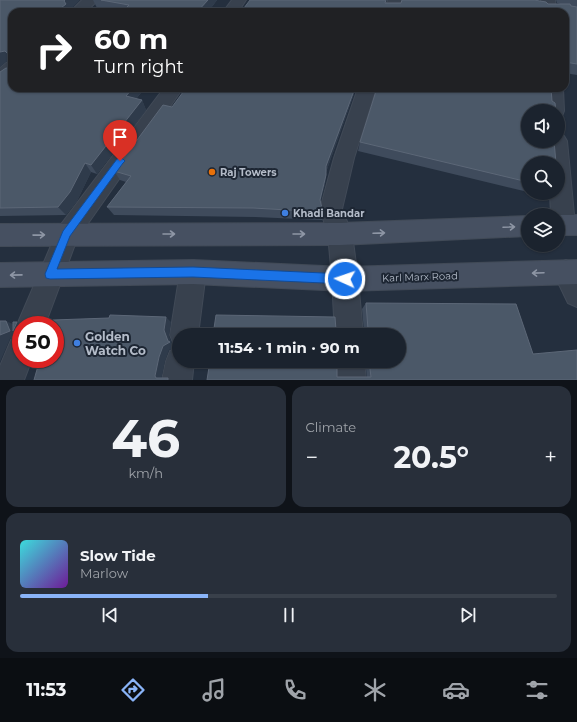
<!DOCTYPE html>
<html lang="en">
<head>
<meta charset="utf-8">
<style>
  :root { --surface:#1b232e; --page:#282f3a; --text:#f1f3f6; --muted:#a0a4aa; --line:#39404a; --accent:#8ab4f8 }
  body { margin:0; font-family:Montserrat,sans-serif; background:var(--page); color:var(--text); height:100vh; display:flex; flex-direction:column; font-size:15px; white-space:nowrap }
  * { box-sizing:border-box; margin:0 }
  p { font-size:13px; color:var(--muted) }
  .icon { flex:none; width:22px; height:22px; fill:none; stroke:currentColor; stroke-width:2; stroke-linecap:round; stroke-linejoin:round }
  .map { position:relative; height:380px; overflow:hidden }
  .panel { display:flex; flex-direction:column; gap:6px; padding:6px; background:#0f1319; flex:1 }
  .panel>* { flex:none }
  .banner { position:absolute; left:8px; top:8px; width:561px; height:84px; border-radius:12px; box-shadow:0 1px 3px #0004,0 0 0 1px var(--line); background:#202124; color:#fff; overflow:hidden }
  .fabs { position:absolute; left:521px; top:104px; display:grid; gap:8px }
  .fabs a { display:grid; place-items:center; width:44px; height:44px; border-radius:50%; background:var(--surface); box-shadow:0 1px 3px #0004,0 0 0 1px var(--line); font-size:20px }
  .speed { position:absolute; left:12px; top:316px; display:flex; gap:8px; font-size:20px; font-weight:700; text-align:center }
  .speed>* { display:grid; place-content:center; width:52px; height:52px; border-radius:50%; background:var(--surface); box-shadow:0 1px 3px #0004,0 0 0 1px var(--line); line-height:1 }
  .speed .limit { border:6px solid #d22; background:#fff; color:#111 }
  .pin { position:absolute; display:grid; place-items:center; width:34px; height:34px; color:#fff; margin:-41px -17px; border-radius:50% 50% 50% 0; rotate:-45deg; box-shadow:0 0 4px #0007 }
  .pin .icon { rotate:45deg }
  .me { position:absolute; width:44px; margin:-22px; rotate:273deg; stroke-linejoin:round; filter:drop-shadow(0 0 3px #0008) }
  .turn { display:flex; align-items:center; gap:14px; height:84px; padding:0 20px; font-size:18px }
  .turn .icon { width:52px; height:52px; stroke-width:2.5 }
  .turn b { display:block; font-size:28px; line-height:34px }
  .big { font-size:30px; font-weight:700; line-height:1.1 }
  .panel .tile { flex:1; display:flex; flex-direction:column; justify-content:center; gap:6px; min-width:0; padding:0 14px; border-radius:12px; background:var(--page) }
  .panel .dial { align-items:center; gap:0 }
  .dial b { font-size:52px; line-height:1 }
  .song { display:flex; align-items:center; gap:12px }
  .cover { width:48px; height:48px; border-radius:6px; background:linear-gradient(135deg,hsl(180 70% 55%),hsl(280 70% 35%)) }
  .played { height:4px; border-radius:2px; background:linear-gradient(90deg,var(--accent) 35%,var(--line) 35%) }
  .keys { display:flex; justify-content:space-around; direction:ltr }
  .heat { display:flex; justify-content:space-between; align-items:center; font-size:22px; direction:ltr }
  .panel .tiles { flex:1; display:grid; gap:6px; grid-template-columns:1fr 1fr }
  .tile:last-child { grid-column:span 2 }
  .trip { position:absolute; left:172px; top:328px; width:234px; height:40px; border-radius:20px; background:var(--surface); box-shadow:0 1px 3px #0004,0 0 0 1px var(--line); font-weight:700; line-height:40px; text-align:center }
  .dock { display:flex; height:64px; justify-content:space-around; align-items:center; background:#0b0e12; color:var(--muted) }
  .dock .icon { width:28px; height:28px }
  .dock .on { color:var(--accent) }
  .dock b { font-size:18px; color:var(--text) }
  .map>svg:first-child { display:block }
</style>
</head>
<body>
<div class="map">
<svg width="577" height="380" viewBox="0 0 577 380">
  <rect width="100%" height="100%" fill="#242f3e"/>
  <g fill="none" stroke-linecap="round" stroke-linejoin="round">
    <!-- minor casing -->
    <g stroke="#414a57" stroke-width="2">
      <g id="minor">
        <polygon points="82,0 98,0 86,12 70,12"/>
        <polygon points="232,0 246,0 238,12 223,12"/>
        <polygon points="388,0 402,0 398,12 384,12"/>
        <polygon points="12,62 12,76 6,81 0,83 0,68 6,63"/>
        <polygon points="164,88 183,88 77,239 45,325 21,325 21,334 17,325 59,227"/>
        <polygon points="358,88 376,88 354,158 342,209 352,234 358,279 354,288 345,291 336,288 332,279 328,234 320,209 334,158"/>
        <polygon points="193,260 202,264 206,272 198,335 179,335 179,347 174,345 170,335 180,272 184,264"/>
        <polygon points="21,336 21,359 32,359 24,380 0,380 0,366 11,340"/>
        <polygon points="179,347 179,361 194,361 192,380 162,380 166,361 170,351"/>
      </g>
    </g>
    <!-- tertiary casing -->
    <g stroke="#414a57" stroke-width="2">
      <g id="tertiary">
        <polygon points="541,0 555,0 556,12 542,12"/>
        <polygon points="545,88 563,88 564,111 562,116 558,117 558,111 546,111"/>
        <polygon points="558,134 564,136 567,141 575,225 571,232 563,235 558,233 558,215 551,215 550,193 558,193 558,163 548,163 547,141 558,141"/>
        <polygon points="566,260 575,264 577,267 577,307 568,303 553,272 557,264"/>
        <polygon points="345,267 354,270 358,279 363,335 335,335 332,279 336,270"/>
        <polygon points="336,361 364,361 366,380 336,380"/>
      </g>
    </g>
    <!-- secondary casing -->
    <g stroke="#414a57" stroke-width="2">
      <g id="secondary">
        <polygon points="557,215 577,215 577,235 558,235"/>
        <polygon points="528,216 528,236 340,245 0,246 0,224 340,223"/>
        <polygon points="193,260 345,267 577,260 577,284 345,291 193,284 0,287 0,263"/>
      </g>
    </g>
    <!-- minor -->
    <use href="#minor" fill="#38414e" fill-rule="evenodd"/>
    <!-- tertiary -->
    <use href="#tertiary" fill="#38414e" fill-rule="evenodd"/>
    <!-- secondary -->
    <use href="#secondary" fill="#465061" fill-rule="evenodd"/>
  </g>
  <!-- wall -->
  <g fill="#3f4b5c">
    <polygon points="93,0 217,0 208,12 118,12 97,8"/>
    <polygon points="556,0 577,0 577,75 565,73 565,12 386,3 560,4 557,3"/>
    <polygon points="0,72 12,88 145,88 136,99 142,100 146,110 97,174 91,172 77,201 66,215 0,216"/>
    <polygon points="356,88 326,172 325,184 320,202 323,212 322,220 255,217 114,215 107,207 126,182 120,180 114,171 172,107"/>
    <polygon points="360,142 528,163 528,192 358,151"/>
    <polygon points="530,193 553,193 549,197"/>
    <polygon points="366,303 533,354 577,380 337,377 367,377 365,361 399,361 336,330 364,331 362,309"/>
  </g>
  <!-- shaded-wall -->
  <g fill="#2f3b4b">
    <polygon points="65,0 80,0 69,11 70,12 56,12"/>
    <polygon points="208,0 217,0 208,12 197,12"/>
    <polygon points="12,49 12,61 6,62 0,67 0,52"/>
    <polygon points="133,88 145,88 130,106 126,96"/>
    <polygon points="355,88 356,88 325,175 326,166"/>
    <polygon points="142,100 146,110 97,174 91,165"/>
    <polygon points="85,163 91,172 77,201 66,215 58,207"/>
    <polygon points="326,175 325,184 319,209 320,200"/>
    <polygon points="166,317 171,322 169,336 172,344 175,347 169,350 165,361 161,380 156,378 155,376 159,357 163,346 168,341 164,330"/>
    <polygon points="6,321 15,325 17,322 23,325 21,325 21,335 20,334 20,335 10,339 0,362 0,335"/>
  </g>
  <!-- building -->
  <g fill="#4b5868" stroke="#5c6777">
    <polygon points="0,0 65,0 64,1 66,4 56,12 12,12 12,49 7,53 5,51 0,52"/>
    <polygon points="101,0 208,0 197,12 122,12 129,5"/>
    <polygon points="250,0 386,0 385,3 401,3 402,0 534,0 546,2 548,4 570,4 571,6 577,7 577,64 565,62 565,12 241,12"/>
    <polygon points="6,68 12,69 12,88 133,88 126,96 142,100 91,165 85,163 70,192 58,207 0,208 0,72"/>
    <polygon points="186,88 355,88 326,166 326,175 320,200 323,212 253,208 107,207 131,176 114,171 163,105 172,107"/>
    <polygon points="377,88 551,88 552,101 555,103 556,111 528,111 528,141 554,141 556,163 528,163 528,182 360,142"/>
    <polygon points="366,303 516,304 533,354 577,350 577,380 207,380 210,361 337,361 337,377 371,377 369,361 399,361 399,335 213,335 216,315 335,317 336,330 366,331 368,329"/>
    <polygon points="110,315 166,317 164,330 168,341 170,342 163,346 159,357 155,376 156,378 168,378 168,380 34,380 40,359 55,359 55,325 51,325 53,320 109,318"/>
    <polygon points="0,321 6,321 10,331 0,335"/>
    <polygon points="13,322 17,322 13,331"/>
  </g>
  <!-- one-way arrows -->
  <defs><path id="oneway-shaft" d="M-6 0H5M1.5-3L5.5 0L1.5 3" fill="none" stroke-width="1.6" stroke-linecap="round" stroke-linejoin="round"/></defs>
  <g stroke="#8e96a5">
    <use href="#oneway-shaft" transform="translate(509 227) rotate(-2)"/>
    <use href="#oneway-shaft" transform="translate(379 233) rotate(-2)"/>
    <use href="#oneway-shaft" transform="translate(169 234)"/>
    <use href="#oneway-shaft" transform="translate(299 234)"/>
    <use href="#oneway-shaft" transform="translate(39 235) rotate(-1)"/>
    <use href="#oneway-shaft" transform="translate(538 273) rotate(178)"/>
    <use href="#oneway-shaft" transform="translate(16 275) rotate(179)"/>
  </g>
  <!-- route -->
  <polygon fill="#1a73e8" stroke="#114b97" points="120,158 123,159 125,161 123,163 70,236 57,269 193,267 345,274 349,276 350,279 349,283 345,284 193,277 50,279 46,278 45,274 63,231 117,159"/>
  <!-- markers -->
  <circle fill="#e8710a" stroke="#1d2633" stroke-width="1.5" cx="212" cy="172" r="4"/>
  <g fill="#3f7fe0" stroke="#1d2633" stroke-width="1.5">
    <circle cx="285" cy="213" r="4"/>
    <circle cx="77" cy="343" r="4"/>
  </g>
  <g text-anchor="middle" dominant-baseline="central" stroke-width="4" stroke-linejoin="round" paint-order="stroke">
    <!-- poi labels -->
    <g font-size="10" font-weight="bold" fill="#b4bcc9" stroke="#1d2633" text-anchor="start">
      <text x="220" y="172">Raj Towers</text>
      <text x="293" y="213">Khadi Bandar</text>
    </g>
    <!-- street labels -->
    <g font-size="10" fill="#b4bcc9" stroke="#1d2633">
      <text transform="translate(420 277) rotate(-2)">Karl Marx Road</text>
    </g>
    <!-- near-poi labels -->
    <g font-size="12" font-weight="bold" fill="#b4bcc9" stroke="#1d2633" text-anchor="start">
      <text x="85" y="336">Golden<tspan x="85" dy="14">Watch Co</tspan></text>
    </g>
  </g>
</svg>
<div class="fabs">
<a><svg class="icon" aria-label="sound" viewBox="0 0 24 24"><path d="M4 9h4l5-4v14l-5-4H4zM17 9q2 3 0 6"/></svg></a>
<a><svg class="icon" aria-label="search" viewBox="0 0 24 24"><circle cx="10" cy="10" r="6"/><path d="M15 15l6 6"/></svg></a>
<a><svg class="icon" aria-label="layers" viewBox="0 0 24 24"><path d="M12 4l9 5-9 5-9-5zM3 14l9 5 9-5"/></svg></a>
</div>
<div class="speed"><div class="limit">50</div></div>
<div class="pin" style="left:120px;top:161px;background:#d93025"><svg class="icon" aria-label="arrive" viewBox="0 0 24 24"><path d="M6 21V4h12l-3 4 3 4H6"/></svg></div>
<svg class="me" style="left:345px;top:279px" viewBox="-20 -20 40 40"><circle r="17" fill="#1a73e8" stroke="#fff" stroke-width="3"/><path d="M0-11L8 9 0 5-8 9z" fill="#fff"/></svg>
<div class="trip">11:54 · 1 min · 90 m</div>
<div class="banner">
<div class="turn"><svg class="icon" aria-label="right" viewBox="0 0 24 24"><path d="M7 20v-9h11M14 6l5 5-5 5"/></svg><div><b>60 m</b>Turn right</div></div>
</div>
</div>
<section class="panel">
<div class="tiles">
<div class="tile dial"><b>46</b><p>km/h</p></div>
<div class="tile"><p>Climate</p>
<div class="heat"><a>−</a><b class="big">20.5°</b><a>+</a></div>
</div>
<div class="tile">
<div class="song"><i class="cover"></i><div><b>Slow Tide</b><p>Marlow</p></div></div>
<div class="played"></div>
<div class="keys"><svg class="icon" aria-label="previous" viewBox="0 0 24 24"><path d="M18 5L8 12l10 7zM5 5v14"/></svg><svg class="icon" aria-label="pause" viewBox="0 0 24 24"><path d="M8 5v14M16 5v14"/></svg><svg class="icon" aria-label="next" viewBox="0 0 24 24"><path d="M6 5l10 7-10 7zM19 5v14"/></svg></div>
</div>
</div>
</section>
<nav class="dock">
<b>11:53</b>
<svg class="icon on" aria-label="directions" viewBox="0 0 24 24"><path d="M12 3l9 9-9 9-9-9zM9 14v-3h6M13 9l2 2-2 2"/></svg>
<svg class="icon" aria-label="music" viewBox="0 0 24 24"><path d="M9 18V5l10-2v13"/><circle cx="6" cy="18" r="3"/><circle cx="16" cy="16" r="3"/></svg>
<svg class="icon" aria-label="phone" viewBox="0 0 24 24"><path d="M5 4h4l2 5-3 2q2 4 5 5l2-3 5 2v4C11 20 4 13 5 4z"/></svg>
<svg class="icon" aria-label="climate" viewBox="0 0 24 24"><path d="M12 3v18M4 7l16 10M4 17L20 7"/></svg>
<svg class="icon" aria-label="car" viewBox="0 0 24 24"><path d="M5 17H2v-5l4-1 3-4h7l3 4 3 1v5h-3M9 17h6M6 11h13"/><circle cx="7" cy="17" r="2"/><circle cx="17" cy="17" r="2"/></svg>
<svg class="icon" aria-label="filters" viewBox="0 0 24 24"><path d="M4 7h16M4 17h16"/><circle cx="9" cy="7" r="2"/><circle cx="15" cy="17" r="2"/></svg>
</nav>
</body>
</html>
